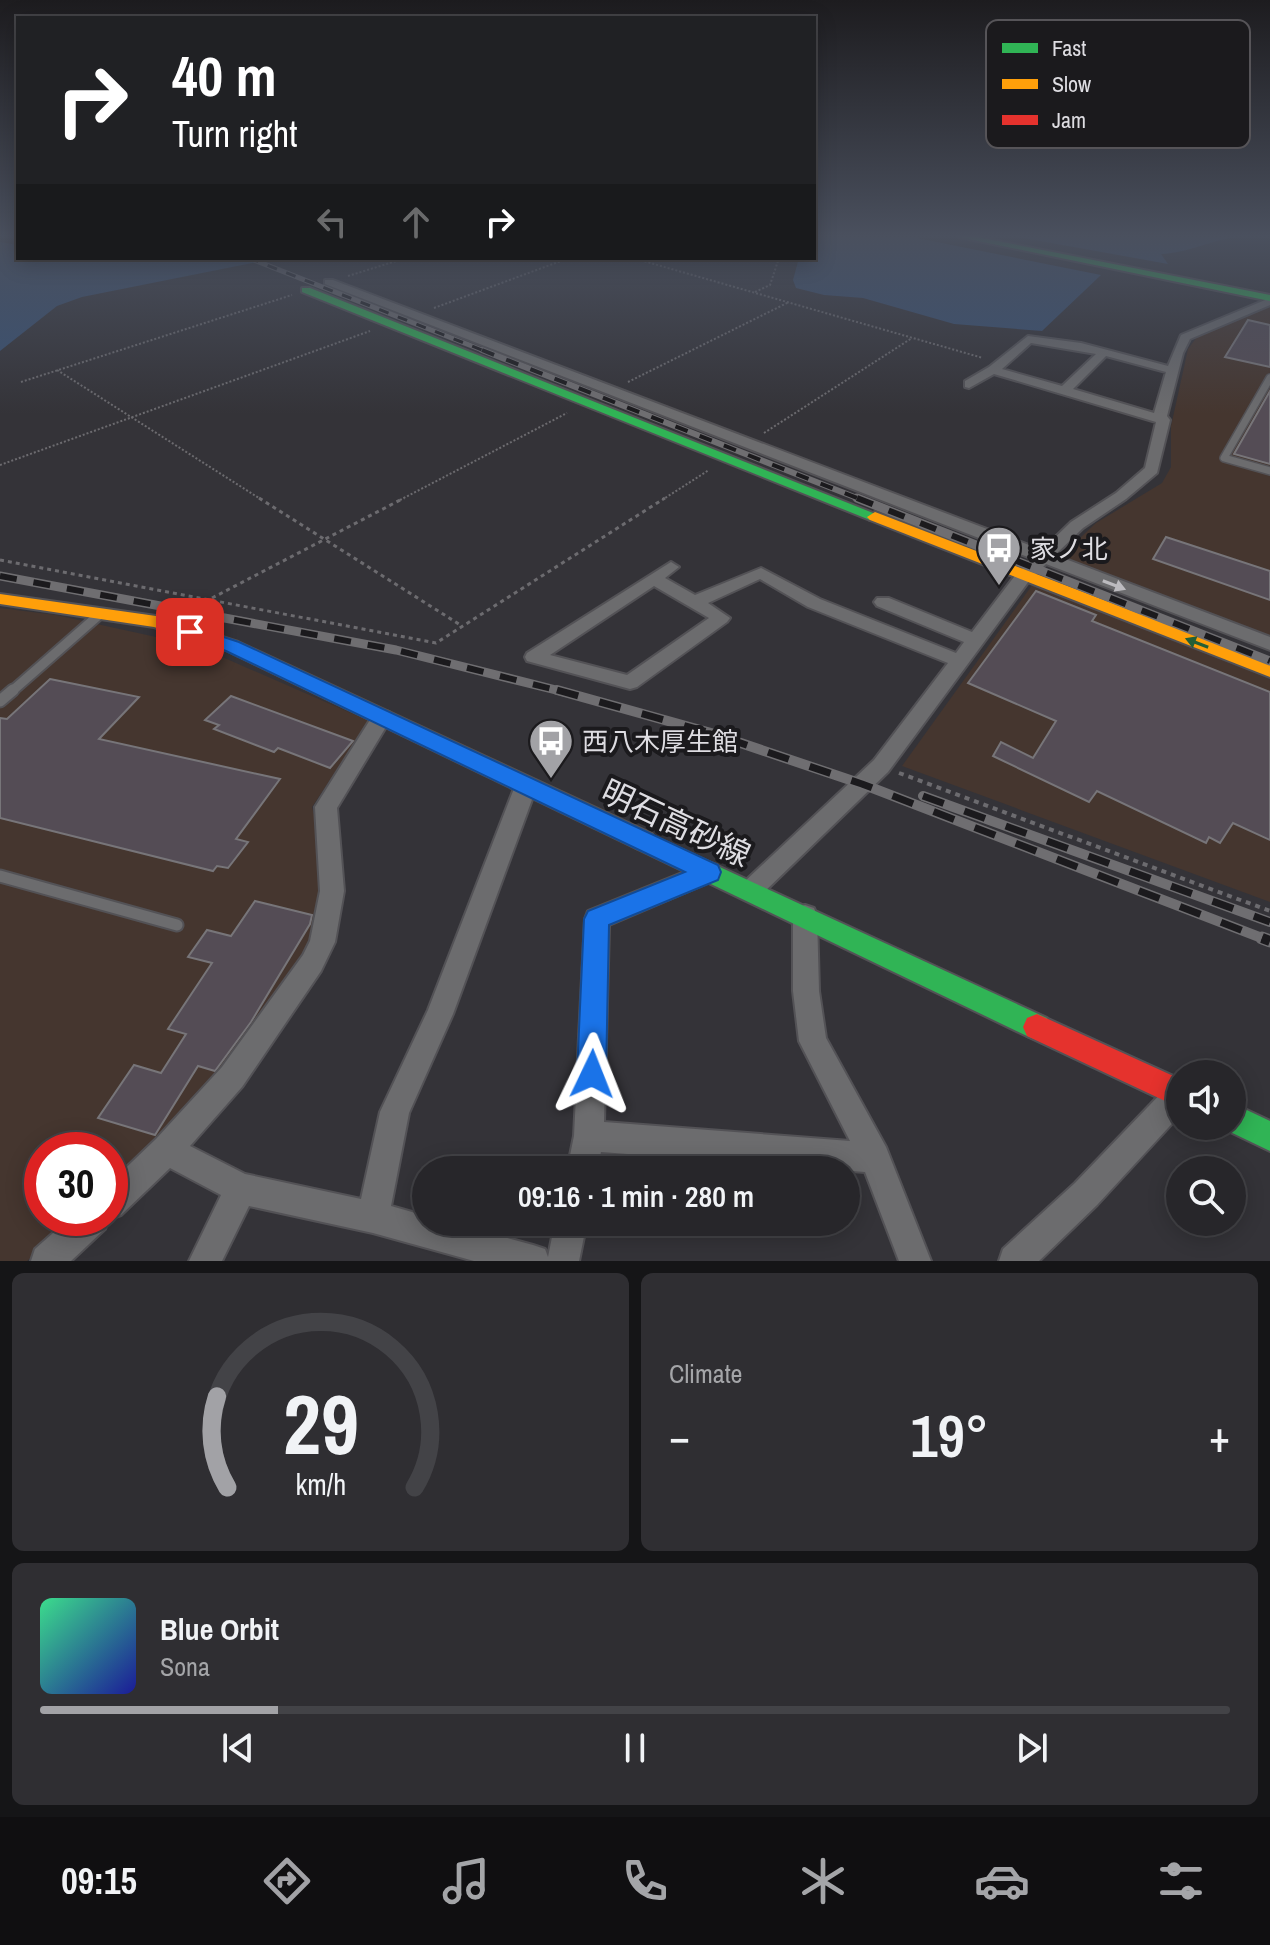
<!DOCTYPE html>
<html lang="en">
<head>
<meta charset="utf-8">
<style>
  :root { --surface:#27262a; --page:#2f2e32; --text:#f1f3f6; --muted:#a4a5a8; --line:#434347; --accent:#a2a2a6 }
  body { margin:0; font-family:"Archivo Narrow","Noto Sans JP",sans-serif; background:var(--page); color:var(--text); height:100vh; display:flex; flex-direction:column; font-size:30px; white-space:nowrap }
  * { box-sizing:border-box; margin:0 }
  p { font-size:26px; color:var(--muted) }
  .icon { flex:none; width:44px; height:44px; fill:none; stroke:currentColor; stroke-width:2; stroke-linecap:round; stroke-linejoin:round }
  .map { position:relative; height:1261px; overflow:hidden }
  .sheet { display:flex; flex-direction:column; gap:12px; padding:12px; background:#151517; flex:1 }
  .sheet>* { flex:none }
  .banner { position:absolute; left:16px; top:16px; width:800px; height:244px; border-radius:0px; box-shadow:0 4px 20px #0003,0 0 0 2px var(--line); background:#202124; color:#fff; overflow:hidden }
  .fabs { position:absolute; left:1166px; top:1060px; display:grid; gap:16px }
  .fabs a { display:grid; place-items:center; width:80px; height:80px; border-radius:50%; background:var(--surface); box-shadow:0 4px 20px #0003,0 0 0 2px var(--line); font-size:40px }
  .speed { position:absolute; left:24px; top:1132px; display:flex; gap:16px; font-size:40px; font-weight:700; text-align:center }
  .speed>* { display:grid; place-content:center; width:104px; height:104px; border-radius:50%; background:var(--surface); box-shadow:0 4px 20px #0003,0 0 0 2px var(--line); line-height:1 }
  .speed .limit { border:12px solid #d22; background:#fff; color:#111 }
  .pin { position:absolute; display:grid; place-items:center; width:68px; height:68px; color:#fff; margin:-34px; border-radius:16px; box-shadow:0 4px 12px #0006 }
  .me { position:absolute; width:88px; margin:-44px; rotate:2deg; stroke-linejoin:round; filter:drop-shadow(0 0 6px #0008) }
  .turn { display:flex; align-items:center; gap:28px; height:168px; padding:0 24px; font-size:36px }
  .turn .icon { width:104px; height:104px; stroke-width:2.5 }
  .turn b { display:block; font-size:56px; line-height:68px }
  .lanes { display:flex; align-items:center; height:76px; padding:0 24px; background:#0003; justify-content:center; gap:40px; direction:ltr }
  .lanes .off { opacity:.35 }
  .big { font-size:60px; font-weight:600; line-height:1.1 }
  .sheet .tile { flex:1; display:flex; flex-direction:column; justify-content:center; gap:12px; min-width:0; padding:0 28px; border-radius:12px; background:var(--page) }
  .sheet .dial { align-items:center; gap:0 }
  .dial svg { height:208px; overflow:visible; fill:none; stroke:var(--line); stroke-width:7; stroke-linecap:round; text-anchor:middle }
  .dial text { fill:var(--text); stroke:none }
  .song { display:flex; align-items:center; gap:24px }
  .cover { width:96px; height:96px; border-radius:12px; background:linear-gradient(135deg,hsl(150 70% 55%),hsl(240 70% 35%)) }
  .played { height:8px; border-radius:4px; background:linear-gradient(90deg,var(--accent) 20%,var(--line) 20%) }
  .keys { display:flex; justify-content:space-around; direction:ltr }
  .heat { display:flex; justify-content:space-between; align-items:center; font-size:44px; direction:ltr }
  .sheet .tiles { flex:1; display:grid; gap:12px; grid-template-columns:1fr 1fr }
  .tile:last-child { grid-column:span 2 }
  .trip { position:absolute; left:412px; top:1156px; width:448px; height:80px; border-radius:40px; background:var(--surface); box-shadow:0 4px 20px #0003,0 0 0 2px var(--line); font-weight:600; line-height:80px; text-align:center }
  .dock { display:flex; height:128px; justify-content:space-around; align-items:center; background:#100f11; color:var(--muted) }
  .dock .icon { width:56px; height:56px }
  .dock .on { color:var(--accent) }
  .dock b { font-size:36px; color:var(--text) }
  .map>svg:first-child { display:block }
</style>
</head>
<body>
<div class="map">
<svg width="1270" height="1261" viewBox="0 0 1270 1261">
  <rect width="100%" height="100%" fill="#343338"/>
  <!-- industrial -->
  <g fill="#45362f">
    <polygon points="1270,306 1270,639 1071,563 1064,553 1096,523 1162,483 1171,467 1171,426 1188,349 1197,337"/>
    <polygon points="1033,584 1270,677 1270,902 902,766"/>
    <polygon points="0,608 56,615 197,646 369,721 312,807 322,846 323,896 317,926 296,966 227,1068 110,1186 110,1150 42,1150 42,1218 76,1218 27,1261 0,1261"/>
  </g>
  <!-- water -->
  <g fill="#385174">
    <polygon points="814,237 912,237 1101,275 1042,331 954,324 863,298 824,295 796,288 793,280 799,258 814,258"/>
    <path d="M1018,237H1238C1210,240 1189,253 1161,254L1168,264Z"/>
    <polygon points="0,242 18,245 18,258 277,258 82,297 57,306 0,351"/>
  </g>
  <!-- building -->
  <g fill="#544c55" stroke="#777579" stroke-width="2">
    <polygon points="1248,320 1270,325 1270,367 1225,357"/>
    <polygon points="1270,391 1270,464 1234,454"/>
    <polygon points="1166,537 1270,571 1270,600 1153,559"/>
    <polygon points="1036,591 1096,615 1092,621 1270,692 1270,840 1233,823 1220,843 1209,837 1206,843 1097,791 1089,802 993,756 1001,742 1033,758 1056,721 968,683"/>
    <polygon points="50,679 139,697 99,739 280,779 236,839 248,842 228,868 217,866 213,871 0,818 0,718 7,719"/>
    <polygon points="231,696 353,741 330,768 278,748 274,752 214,729 219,725 205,720"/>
    <polygon points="255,901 312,915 310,924 251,1022 215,1071 198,1066 155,1135 98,1118 134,1065 161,1073 186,1034 168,1029 212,963 188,957 207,930 231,936"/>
  </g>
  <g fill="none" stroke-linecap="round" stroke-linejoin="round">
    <!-- lane-far2 casing -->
    <g stroke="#535256" stroke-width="10">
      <polyline id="lane-far2" points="1270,378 1224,458 1270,471"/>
    </g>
    <!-- lane-far1 casing -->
    <g stroke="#535256" stroke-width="13">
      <polyline id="lane-far1" points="11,692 100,614"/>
    </g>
    <!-- lane casing -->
    <g stroke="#535256" stroke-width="15">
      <g id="lane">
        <polyline points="0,701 13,690"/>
        <polyline points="0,876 177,925"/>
      </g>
    </g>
    <!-- street casing -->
    <g stroke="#535256" stroke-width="4">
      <g id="street">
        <path d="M325,280H333L1042,550L1071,522L1116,493L1145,468L1156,422L994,374L969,388L965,387V381L989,367L1028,336L1081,343L1168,366L1181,335L1270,298V305L1190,339L1183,353L1167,416L1170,420L1157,473L1126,499L1083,528L1055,555L1270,637V650L1046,564L1029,581L888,772L759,897L751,900L743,897L739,890L743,883L874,760L948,663L808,607L760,579L708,603L730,618L727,622L637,687L630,689L527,661L525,657L527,653L671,562L679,567L665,578L695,595L761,568L820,599L956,653L964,642L877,606L874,602L877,598H889L972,632L1017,573L1033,559L325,284ZM1031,343L1096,354L1062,386L1002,369ZM1106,356L1166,372L1154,413L1073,389ZM654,586L709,618L627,675L550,655Z"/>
        <polygon points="382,710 389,712 392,717 337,808 344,891 335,942 321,971 242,1087 190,1146 245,1174 361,1199 380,1112 428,1010 515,786 518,780 526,778 534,780 537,786 453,1014 409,1113 391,1206 426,1216 426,1222 449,1222 533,1245 545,1249 548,1257 555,1222 587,1222 579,1261 474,1261 373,1233 249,1206 222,1261 189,1261 221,1195 170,1168 121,1215 109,1219 105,1229 71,1261 31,1261 35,1249 70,1218 110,1218 110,1183 156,1139 222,1067 303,955 310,941 320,891 315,807 375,712"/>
        <polygon points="709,862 717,865 721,872 717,879 609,925 604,1122 850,1141 799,1041 793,991 793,916 796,908 805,905 814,908 817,916 819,991 826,1038 886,1147 931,1261 899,1261 865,1172 601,1152 597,1170 567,1170 574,1136 585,919 588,911"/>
        <polygon points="1180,1080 1180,1115 1097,1205 1039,1261 999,1261 1003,1249 1075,1183 1170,1084"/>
      </g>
    </g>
    <!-- fast casing -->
    <g stroke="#535256" stroke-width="4">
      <g id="fast">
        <polygon points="959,237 977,237 1270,295 1270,301"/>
        <polygon points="302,288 310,288 883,517 880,520 870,520 302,292"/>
        <polygon points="644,832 1047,1018 1051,1027 1047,1036 1037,1040 1027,1036 636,848 633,841 636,834"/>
        <polygon points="1232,1103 1270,1121 1270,1151 1222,1128 1221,1126 1232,1126"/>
      </g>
    </g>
    <!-- slow casing -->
    <g stroke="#535256" stroke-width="4">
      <g id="slow">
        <polygon points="875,512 1270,664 1270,677 870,520 867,517"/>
        <polygon points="0,594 156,616 238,642 652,834 655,841 652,848 644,850 636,848 226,650 154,627 0,604"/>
      </g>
    </g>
    <!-- jam casing -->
    <g stroke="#535256" stroke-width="4">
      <polygon id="jam" points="1037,1014 1180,1079 1180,1108 1027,1036 1023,1027 1027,1018"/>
    </g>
    <!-- path-far2 -->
    <g stroke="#6c6b6f" stroke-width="2" stroke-dasharray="2 2" stroke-linecap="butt">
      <polyline points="633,258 983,358"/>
      <polyline points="348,276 406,258"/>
      <polyline points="755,292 770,285 779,258"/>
      <polyline points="434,308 569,258"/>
      <polyline points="57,370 262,500"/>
      <polyline points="21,382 292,295"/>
      <polyline points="628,382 789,302"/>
      <polyline points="764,433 912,338"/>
      <polyline points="0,465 370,331"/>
      <polyline points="400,500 567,413"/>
      <polyline points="662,500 709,470"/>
    </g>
    <!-- path-far1 -->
    <g stroke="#6c6b6f" stroke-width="3" stroke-dasharray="4 4" stroke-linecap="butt">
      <polyline points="259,498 462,626"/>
      <polyline points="0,560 436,643 665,498"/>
      <polyline points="212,598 404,498"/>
    </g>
    <!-- path -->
    <polyline stroke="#6c6b6f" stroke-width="4" stroke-dasharray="5 5" stroke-linecap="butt" points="899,773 1270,911"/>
    <!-- lane-far2 -->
    <use href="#lane-far2" stroke="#6c6c6e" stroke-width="7"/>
    <!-- lane-far1 -->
    <use href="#lane-far1" stroke="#6c6c6e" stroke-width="9"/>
    <!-- lane -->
    <use href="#lane" stroke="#6c6c6e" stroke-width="11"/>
    <!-- street -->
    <use href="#street" fill="#6c6c6e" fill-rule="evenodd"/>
    <!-- fast -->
    <use href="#fast" fill="#30b455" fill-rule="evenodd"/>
    <!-- slow -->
    <use href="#slow" fill="#ff9f0a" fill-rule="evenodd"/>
    <!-- jam -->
    <use href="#jam" fill="#e5322d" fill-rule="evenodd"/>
    <!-- rail-far4 casing -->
    <g stroke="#6f6e71" stroke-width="5">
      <polyline id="rail-far4" points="249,258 487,352"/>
    </g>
    <!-- rail-far3 casing -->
    <g stroke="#6f6e71" stroke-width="6">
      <polyline id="rail-far3" points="482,350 862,500"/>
    </g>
    <!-- rail-far2 casing -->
    <g stroke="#6f6e71" stroke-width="9">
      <g id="rail-far2">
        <polyline points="857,498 1270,661"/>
        <polyline points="0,576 396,650 564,692"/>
      </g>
    </g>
    <!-- rail-far1 casing -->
    <g stroke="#6f6e71" stroke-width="10">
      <g id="rail-far1">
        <polyline points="557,690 711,733 862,784 1267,940"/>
        <polyline points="923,796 1270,922"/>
      </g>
    </g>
    <!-- rail casing -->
    <g stroke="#6f6e71" stroke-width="13">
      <polyline id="rail" points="1262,938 1270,941"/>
    </g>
    <!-- rail-far4 -->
    <use href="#rail-far4" stroke="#1b1a1d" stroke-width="3" stroke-dasharray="10" stroke-linecap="butt"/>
    <!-- rail-far3 -->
    <use href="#rail-far3" stroke="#1b1a1d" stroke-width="4" stroke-dasharray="13" stroke-linecap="butt"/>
    <!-- rail-far2 -->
    <use href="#rail-far2" stroke="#1b1a1d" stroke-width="6" stroke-dasharray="17" stroke-linecap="butt"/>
    <!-- rail-far1 -->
    <use href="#rail-far1" stroke="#1b1a1d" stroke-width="7" stroke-dasharray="22" stroke-linecap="butt"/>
    <!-- rail -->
    <use href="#rail" stroke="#1b1a1d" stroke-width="10" stroke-dasharray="29" stroke-linecap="butt"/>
  </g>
  <!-- one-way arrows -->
  <defs><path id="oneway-solid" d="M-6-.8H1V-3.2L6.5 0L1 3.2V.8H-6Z" transform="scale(2)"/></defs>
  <use fill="#bcbbbf" href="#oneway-solid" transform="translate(1114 585) rotate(21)"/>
  <use fill="#245f36" href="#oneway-solid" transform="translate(1197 643) rotate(-159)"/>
  <!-- sky -->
  <linearGradient id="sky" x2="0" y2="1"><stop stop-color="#1d1c1f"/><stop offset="0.57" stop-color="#4a505e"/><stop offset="1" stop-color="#4a505e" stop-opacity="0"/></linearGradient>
  <rect width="1270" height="414" fill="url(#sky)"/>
  <!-- route -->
  <polygon fill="#1a73e8" stroke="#114b97" stroke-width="2" points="190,626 239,642 718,865 721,872 718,880 609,925 606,1074 602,1084 592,1088 581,1084 577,1074 584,919 588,911 685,872 226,651 184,636 181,632 184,628"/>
  <!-- icons -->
  <defs>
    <g id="bus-pin" transform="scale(2.3)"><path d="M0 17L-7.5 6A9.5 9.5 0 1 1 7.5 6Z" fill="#a2a2a6" stroke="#1b1a1d"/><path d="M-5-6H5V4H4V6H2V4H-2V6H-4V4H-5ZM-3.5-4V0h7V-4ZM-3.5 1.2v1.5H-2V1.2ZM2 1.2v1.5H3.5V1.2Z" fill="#fff"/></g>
  </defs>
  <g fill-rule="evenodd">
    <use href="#bus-pin" x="999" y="548"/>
    <use href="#bus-pin" x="551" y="741"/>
  </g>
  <g text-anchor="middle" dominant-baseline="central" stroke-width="8" stroke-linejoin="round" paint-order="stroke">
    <!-- poi labels -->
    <g font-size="26" fill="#dedde2" stroke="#1b1a1d" text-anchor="start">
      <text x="1030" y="548">家ノ北</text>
      <text x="582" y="741">西八木厚生館</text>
    </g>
    <!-- near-street labels -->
    <g font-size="32" fill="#dedde2" stroke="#1b1a1d">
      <text transform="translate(676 823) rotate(25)">明石高砂線</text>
    </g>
  </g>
  <!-- legend -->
  <rect x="986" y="20" width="264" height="128" rx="12" fill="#1b1a1d" stroke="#565458" stroke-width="2"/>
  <rect x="1002" y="43" width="36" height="10" fill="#30b455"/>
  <rect x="1002" y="79" width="36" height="10" fill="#ff9f0a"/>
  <rect x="1002" y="115" width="36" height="10" fill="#e5322d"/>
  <g font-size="22" fill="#dedde2">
    <text x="1052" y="56">Fast</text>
    <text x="1052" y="92">Slow</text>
    <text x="1052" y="128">Jam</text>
  </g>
</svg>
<div class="fabs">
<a><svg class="icon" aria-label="sound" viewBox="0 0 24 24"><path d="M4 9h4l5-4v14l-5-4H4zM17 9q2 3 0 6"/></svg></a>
<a><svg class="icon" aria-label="search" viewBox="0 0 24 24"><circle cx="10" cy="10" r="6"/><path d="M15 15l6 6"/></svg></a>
</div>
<div class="speed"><div class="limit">30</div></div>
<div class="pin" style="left:190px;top:632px;background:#d93025"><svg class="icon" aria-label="arrive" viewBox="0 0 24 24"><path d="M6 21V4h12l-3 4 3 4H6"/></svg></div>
<svg class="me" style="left:592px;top:1074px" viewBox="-20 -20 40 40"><path d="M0-17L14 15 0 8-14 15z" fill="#1a73e8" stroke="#fff" stroke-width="4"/></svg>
<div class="trip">09:16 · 1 min · 280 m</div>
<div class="banner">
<div class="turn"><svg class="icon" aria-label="right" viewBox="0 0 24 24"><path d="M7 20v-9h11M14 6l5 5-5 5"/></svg><div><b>40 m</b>Turn right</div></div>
<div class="lanes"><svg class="icon off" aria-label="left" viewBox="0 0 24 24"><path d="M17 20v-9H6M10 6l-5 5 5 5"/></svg><svg class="icon off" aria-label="ahead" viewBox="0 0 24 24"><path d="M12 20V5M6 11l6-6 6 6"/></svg><svg class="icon" aria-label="right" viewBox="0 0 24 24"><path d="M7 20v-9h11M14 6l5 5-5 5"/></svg></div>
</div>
</div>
<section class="sheet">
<div class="tiles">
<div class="tile dial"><svg viewBox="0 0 100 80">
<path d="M14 69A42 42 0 1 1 86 69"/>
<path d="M14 69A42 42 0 0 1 10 34" stroke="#a2a2a6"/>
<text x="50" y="56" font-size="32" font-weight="700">29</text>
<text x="50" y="72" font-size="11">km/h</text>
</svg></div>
<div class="tile"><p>Climate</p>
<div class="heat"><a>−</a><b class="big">19°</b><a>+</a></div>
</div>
<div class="tile">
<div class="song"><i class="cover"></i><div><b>Blue Orbit</b><p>Sona</p></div></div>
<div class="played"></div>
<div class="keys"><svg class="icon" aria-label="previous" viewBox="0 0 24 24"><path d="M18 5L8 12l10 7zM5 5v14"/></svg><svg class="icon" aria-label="pause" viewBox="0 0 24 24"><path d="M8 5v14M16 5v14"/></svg><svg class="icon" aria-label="next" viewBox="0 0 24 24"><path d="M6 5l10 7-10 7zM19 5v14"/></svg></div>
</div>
</div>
</section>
<nav class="dock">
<b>09:15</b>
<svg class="icon on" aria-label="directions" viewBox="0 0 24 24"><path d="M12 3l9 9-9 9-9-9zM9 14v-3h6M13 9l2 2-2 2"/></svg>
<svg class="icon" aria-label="music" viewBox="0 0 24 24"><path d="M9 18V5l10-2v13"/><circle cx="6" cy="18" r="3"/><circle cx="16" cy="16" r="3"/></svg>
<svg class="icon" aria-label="phone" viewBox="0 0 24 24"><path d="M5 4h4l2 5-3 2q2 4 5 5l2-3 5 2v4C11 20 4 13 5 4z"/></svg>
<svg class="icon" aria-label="climate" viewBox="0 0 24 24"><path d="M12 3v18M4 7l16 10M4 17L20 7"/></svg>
<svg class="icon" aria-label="car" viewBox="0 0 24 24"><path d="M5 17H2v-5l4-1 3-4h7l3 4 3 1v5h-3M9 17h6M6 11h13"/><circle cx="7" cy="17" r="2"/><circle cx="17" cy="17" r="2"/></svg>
<svg class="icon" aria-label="filters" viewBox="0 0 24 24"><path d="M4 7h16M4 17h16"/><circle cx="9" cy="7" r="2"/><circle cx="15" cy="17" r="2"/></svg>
</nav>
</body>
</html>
